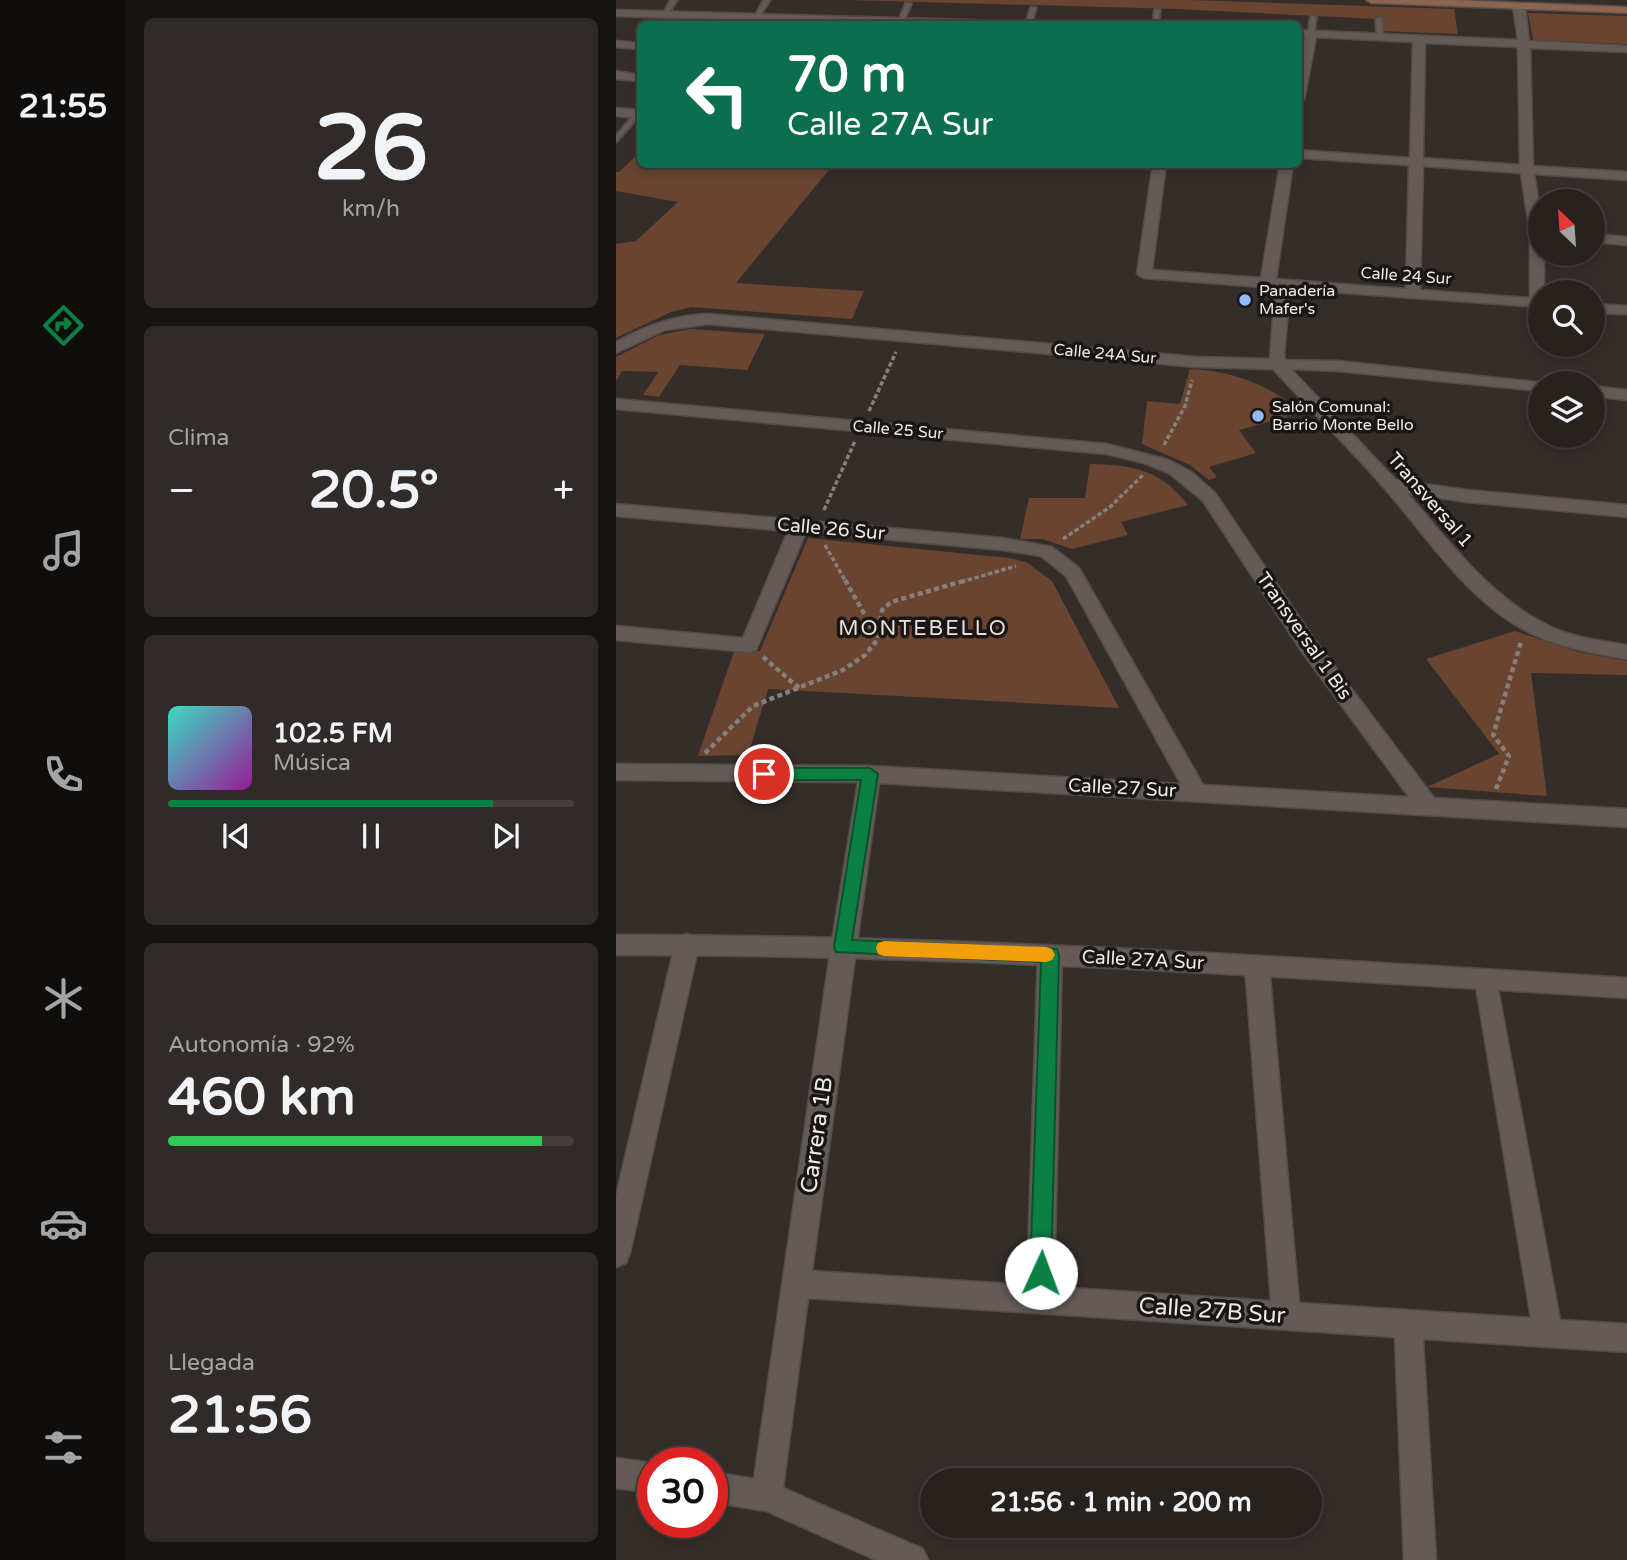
<!DOCTYPE html>
<html lang="es">
<head>
<meta charset="utf-8">
<style>
  :root { --surface:#28221f; --page:#302a28; --text:#f1f3f6; --muted:#a5a4a4; --line:#443f3d; --accent:#0b8043 }
  body { margin:0; font-family:"Varela Round",sans-serif; background:var(--page); color:var(--text); height:100vh; display:flex; flex-direction:column; font-size:26px; white-space:nowrap }
  * { box-sizing:border-box; margin:0 }
  p { font-size:23px; color:var(--muted) }
  .icon { flex:none; width:38px; height:38px; fill:none; stroke:currentColor; stroke-width:2; stroke-linecap:round; stroke-linejoin:round }
  .map { position:relative; flex:1; overflow:hidden }
  .panel { display:flex; flex-direction:column; gap:18px; padding:18px; background:#161311; width:490px }
  .panel>* { flex:none }
  .banner { position:absolute; left:21px; top:21px; width:665px; height:147px; border-radius:10px; box-shadow:0 4px 10px #0003,0 0 0 2px var(--line); background:#0b6e4f; color:#fff; overflow:hidden }
  .needle { width:46px; rotate:335deg }
  .buttons { position:absolute; left:912px; top:189px; display:grid; gap:14px }
  .buttons a { display:grid; place-items:center; width:77px; height:77px; border-radius:50%; background:var(--surface); box-shadow:0 4px 10px #0003,0 0 0 2px var(--line); font-size:35px }
  .speed { position:absolute; left:21px; top:1447px; display:flex; gap:14px; font-size:35px; font-weight:700; text-align:center }
  .speed>* { display:grid; place-content:center; width:91px; height:91px; border-radius:50%; background:var(--surface); box-shadow:0 4px 10px #0003,0 0 0 2px var(--line); line-height:1 }
  .speed .limit { border:10px solid #d22; background:#fff; color:#111 }
  .pin { position:absolute; display:grid; place-items:center; width:60px; height:60px; color:#fff; margin:-30px; border:4px solid #fff; border-radius:50%; box-shadow:0 2px 7px #0007 }
  .me { position:absolute; width:77px; margin:-38px; rotate:2deg; stroke-linejoin:round; filter:drop-shadow(0 0 5px #0008) }
  .turn { display:flex; align-items:center; gap:24px; height:147px; padding:0 35px; font-size:32px }
  .turn .icon { width:91px; height:91px; stroke-width:2.5 }
  .turn b { display:block; font-size:49px; line-height:60px }
  .big { font-size:52px; font-weight:800; line-height:1.1 }
  .panel .tile { flex:1; display:flex; flex-direction:column; justify-content:center; gap:10px; min-width:0; padding:0 24px; border-radius:10px; background:var(--page) }
  .panel .dial { align-items:center; gap:0 }
  .dial b { font-size:91px; line-height:1 }
  .song { display:flex; align-items:center; gap:21px }
  .cover { width:84px; height:84px; border-radius:10px; background:linear-gradient(135deg,hsl(170 70% 55%),hsl(300 70% 35%)) }
  .played { height:7px; border-radius:4px; background:linear-gradient(90deg,var(--accent) 80%,var(--line) 80%) }
  .keys { display:flex; justify-content:space-around; direction:ltr }
  .heat { display:flex; justify-content:space-between; align-items:center; font-size:38px; direction:ltr }
  .charge { height:10px; border-radius:5px; background:linear-gradient(90deg,#34c759 92%,var(--line) 0) }
  .trip { position:absolute; left:304px; top:1468px; width:402px; height:70px; border-radius:35px; background:var(--surface); box-shadow:0 4px 10px #0003,0 0 0 2px var(--line); font-weight:800; line-height:70px; text-align:center }
  main { display:flex; flex:1; min-height:0 }
  .tab-bar { display:flex; flex-direction:column; width:126px; justify-content:space-around; align-items:center; background:#100e0c; color:var(--muted) }
  .tab-bar .icon { width:49px; height:49px }
  .tab-bar .selected { color:var(--accent) }
  .tab-bar b { font-size:32px; color:var(--text) }
  .map>svg:first-child { display:block }
</style>
</head>
<body>
<main>
<nav class="tab-bar">
<b>21:55</b>
<svg class="icon selected" aria-label="directions" viewBox="0 0 24 24"><path d="M12 3l9 9-9 9-9-9zM9 14v-3h6M13 9l2 2-2 2"/></svg>
<svg class="icon" aria-label="music" viewBox="0 0 24 24"><path d="M9 18V5l10-2v13"/><circle cx="6" cy="18" r="3"/><circle cx="16" cy="16" r="3"/></svg>
<svg class="icon" aria-label="phone" viewBox="0 0 24 24"><path d="M5 4h4l2 5-3 2q2 4 5 5l2-3 5 2v4C11 20 4 13 5 4z"/></svg>
<svg class="icon" aria-label="climate" viewBox="0 0 24 24"><path d="M12 3v18M4 7l16 10M4 17L20 7"/></svg>
<svg class="icon" aria-label="car" viewBox="0 0 24 24"><path d="M5 17H2v-5l4-1 3-4h7l3 4 3 1v5h-3M9 17h6M6 11h13"/><circle cx="7" cy="17" r="2"/><circle cx="17" cy="17" r="2"/></svg>
<svg class="icon" aria-label="filters" viewBox="0 0 24 24"><path d="M4 7h16M4 17h16"/><circle cx="9" cy="7" r="2"/><circle cx="15" cy="17" r="2"/></svg>
</nav>
<section class="panel">
<div class="tile dial"><b>26</b><p>km/h</p></div>
<div class="tile"><p>Clima</p>
<div class="heat"><a>−</a><b class="big">20.5°</b><a>+</a></div>
</div>
<div class="tile">
<div class="song"><i class="cover"></i><div><b>102.5 FM</b><p>Música</p></div></div>
<div class="played"></div>
<div class="keys"><svg class="icon" aria-label="previous" viewBox="0 0 24 24"><path d="M18 5L8 12l10 7zM5 5v14"/></svg><svg class="icon" aria-label="pause" viewBox="0 0 24 24"><path d="M8 5v14M16 5v14"/></svg><svg class="icon" aria-label="next" viewBox="0 0 24 24"><path d="M6 5l10 7-10 7zM19 5v14"/></svg></div>
</div>
<div class="tile"><p>Autonomía · 92%</p><b class="big">460 km</b><div class="charge"></div></div>
<div class="tile"><p>Llegada</p><b class="big">21:56</b></div>
</section>
<div class="map">
<svg width="1011" height="1560" viewBox="0 0 1011 1560">
  <rect width="100%" height="100%" fill="#352d29"/>
  <!-- green -->
  <g fill="#684431">
    <polygon points="232,0 575,0 838,9 842,34 764,31 762,19 560,9"/>
    <polygon points="912,13 1011,16 1011,44 917,40"/>
    <polygon points="24,152 24,164 217,165 120,283 248,291 236,319 75,307 55,312 0,338 0,244 20,241 62,202 0,191 0,172 3,172"/>
    <polygon points="74,329 149,334 131,370 64,365 43,397 27,395 42,372 6,371 0,381 0,357 43,335"/>
    <path d="M574,369C616,371 654,384 685,413L623,430L640,453L593,467L601,477L593,480L574,465L526,444L531,401L564,404Z"/>
    <path d="M474,464C517,465 544,469 572,505L505,522L512,535L456,549L426,539H404L413,498H469Z"/>
    <polygon points="192,538 393,558 410,562 436,581 503,708 152,689 132,755 82,756 118,651 144,651"/>
    <polygon points="899,631 962,652 1011,661 1011,675 915,673 931,796 811,787 883,754 810,659"/>
  </g>
  <g fill="none" stroke-linecap="round" stroke-linejoin="round">
    <!-- service casing -->
    <g stroke="#544c49" stroke-width="4">
      <g id="service">
        <polygon points="55,0 61,0 50,16 46,16"/>
        <polygon points="148,0 154,0 142,18 138,18"/>
        <polygon points="290,3 295,4 287,22 282,23"/>
        <polygon points="415,7 420,8 415,24 410,24"/>
        <polygon points="539,9 544,10 542,24 537,24"/>
        <polygon points="695,16 700,17 698,33 695,35 692,33"/>
        <polygon points="763,17 766,19 767,36 764,38 761,36 760,19"/>
        <polygon points="20,113 24,113 24,115 0,142 0,136"/>
      </g>
    </g>
    <!-- minor casing -->
    <g stroke="#544c49" stroke-width="3">
      <g id="minor">
        <path d="M903,3L909,6L913,41L1011,46V52L914,48L917,166L1011,172V180L918,174L924,210V254H928V292H924V307L674,289L668,353L669,360L722,361L930,383H924V391L722,371L675,369L780,480L851,490L1011,505V517L851,502L791,493C835,543 875,599 937,628C960,638 986,641 1011,645V659C970,652 930,645 895,622C844,589 809,535 770,490C734,448 694,410 657,369L581,367L92,324L49,330L0,353V342C29,326 59,315 92,314L581,357L654,359L659,288L528,278L521,274L537,164H550L536,270L645,278L664,164H677L660,279L790,289L793,165L682,158V150L794,158L797,42L700,37L688,100L682,104V67L689,37L682,36V30L902,40L897,6ZM809,43L902,47L904,165L807,158ZM807,166L905,173L914,234V298L804,290Z"/>
        <polygon points="0,10 388,21 394,24 287,24 0,16"/>
        <polygon points="0,41 24,43 24,49 0,47"/>
        <polygon points="0,71 24,75 24,81 0,79"/>
        <polygon points="0,108 24,110 24,118 0,116"/>
        <polygon points="976,234 1011,237 1011,245 976,242"/>
        <polygon points="976,304 1011,306 1011,314 976,313"/>
        <polygon points="976,386 1011,390 1011,400 976,396"/>
        <polygon points="0,399 491,444 553,460 577,473 599,493 698,639 818,798 1011,809 1011,827 263,783 196,1271 411,1285 422,955 426,948 434,945 442,948 446,955 438,1287 655,1301 629,966 633,959 641,956 649,959 653,966 683,1303 915,1318 859,980 863,973 871,970 879,973 944,1320 1011,1324 1011,1352 807,1339 820,1560 788,1560 779,1337 192,1298 167,1488 307,1549 312,1560 260,1560 150,1511 96,1502 96,1472 138,1479 215,947 242,782 0,780 0,764 254,766 565,784 450,576 425,556 387,550 190,532 140,650 133,652 0,640 0,626 127,638 172,531 0,516 0,504 387,538 436,547 463,568 587,785 793,797 684,649 587,501 553,473 528,463 491,454 0,409"/>
        <polygon points="71,934 79,937 83,944 14,1253 10,1263 0,1267 0,1196 59,944 63,937"/>
        <polygon points="0,1458 37,1463 37,1493 0,1488"/>
      </g>
    </g>
    <!-- tertiary casing -->
    <g stroke="#544c49" stroke-width="3">
      <path id="tertiary" d="M0,935C338,935 674,957 1011,978V998C674,977 338,955 0,955Z"/>
    </g>
    <!-- secondary casing -->
    <g stroke="#544c49" stroke-width="3">
      <polygon id="secondary" points="750,0 839,0 1011,7 1011,13 755,3"/>
    </g>
    <!-- path-far1 -->
    <g stroke="#867f7c" stroke-width="3.5" stroke-dasharray="4.5 2.5" stroke-linecap="butt">
      <polyline points="253,411 280,352"/>
      <polyline points="548,445 569,406 576,380"/>
      <polyline points="208,510 239,441"/>
      <polyline points="447,539 494,507 527,475"/>
      <polyline points="209,545 230,582"/>
      <polyline points="345,582 400,566"/>
    </g>
    <!-- path -->
    <g stroke="#867f7c" stroke-width="4.5" stroke-dasharray="5 3.5" stroke-linecap="butt">
      <polyline points="229,580 262,638"/>
      <polyline points="147,657 183,688"/>
      <polyline points="89,753 137,706 227,670 249,655 262,639 266,610 275,602 351,580"/>
      <polyline points="880,789 893,756 877,735 905,642"/>
    </g>
    <!-- service -->
    <use href="#service" fill="#645a56" fill-rule="evenodd"/>
    <!-- minor -->
    <use href="#minor" fill="#645a56" fill-rule="evenodd"/>
    <!-- tertiary -->
    <use href="#tertiary" fill="#645a56" fill-rule="evenodd"/>
    <!-- secondary -->
    <use href="#secondary" fill="#8c6550" fill-rule="evenodd"/>
  </g>
  <!-- route -->
  <polygon fill="#0b8043" stroke="#07532c" stroke-width="2" points="148,768 254,768 262,774 236,940 441,949 443,955 435,1273 432,1280 425,1284 417,1280 414,1273 425,962 220,952 218,947 245,780 148,780 140,774"/>
  <!-- slow -->
  <polygon fill="#f59e0b" points="268,941 430,947 436,949 439,955 436,960 430,962 268,956 262,954 260,948 262,943"/>
  <!-- markers -->
  <g fill="#94b7fd" stroke="#1a1614" stroke-width="2.5">
    <circle cx="629" cy="300" r="7"/>
    <circle cx="642" cy="416" r="7"/>
  </g>
  <g text-anchor="middle" dominant-baseline="central" stroke-width="7" stroke-linejoin="round" paint-order="stroke">
    <!-- far-street labels -->
    <g font-size="16" fill="#efeae7" stroke="#1a1614">
      <text transform="translate(790 276) rotate(4)">Calle 24 Sur</text>
      <text transform="translate(489 354) rotate(5)">Calle 24A Sur</text>
      <text transform="translate(282 430) rotate(5)">Calle 25 Sur</text>
    </g>
    <!-- far-poi labels -->
    <g font-size="16" fill="#efeae7" stroke="#1a1614" text-anchor="start">
      <text x="643" y="291">Panadería<tspan x="643" dy="18">Mafer's</tspan></text>
      <text x="656" y="407">Salón Comunal:<tspan x="656" dy="18">Barrio Monte Bello</tspan></text>
    </g>
    <!-- street labels -->
    <g font-size="19" fill="#efeae7" stroke="#1a1614">
      <text transform="translate(814 500) rotate(49)">Transversal 1</text>
      <text transform="translate(215 529) rotate(5)">Calle 26 Sur</text>
      <text transform="translate(688 636) rotate(55)">Transversal 1 Bis</text>
      <text transform="translate(506 788) rotate(3)">Calle 27 Sur</text>
      <text transform="translate(527 960) rotate(3)">Calle 27A Sur</text>
    </g>
    <!-- neighbourhood labels -->
    <g font-size="21" letter-spacing="2" fill="#ebe0db" stroke="#1a1614">
      <text x="307" y="628">MONTEBELLO</text>
    </g>
    <!-- near-street labels -->
    <g font-size="23" fill="#efeae7" stroke="#1a1614">
      <text transform="translate(201 1135) rotate(-82)">Carrera 1B</text>
      <text transform="translate(596 1311) rotate(4)">Calle 27B Sur</text>
    </g>
  </g>
</svg>
<div class="buttons">
<a><svg class="needle" viewBox="-14 -14 28 28"><path d="M0-13l5 13h-10z" fill="#e53935"/><path d="M0 13l5-13h-10z" fill="#a5a4a4"/></svg></a>
<a><svg class="icon" aria-label="search" viewBox="0 0 24 24"><circle cx="10" cy="10" r="6"/><path d="M15 15l6 6"/></svg></a>
<a><svg class="icon" aria-label="layers" viewBox="0 0 24 24"><path d="M12 4l9 5-9 5-9-5zM3 14l9 5 9-5"/></svg></a>
</div>
<div class="speed"><div class="limit">30</div></div>
<div class="pin" style="left:148px;top:774px;background:#d93025"><svg class="icon" aria-label="arrive" viewBox="0 0 24 24"><path d="M6 21V4h12l-3 4 3 4H6"/></svg></div>
<svg class="me" style="left:425px;top:1273px" viewBox="-20 -20 40 40"><circle r="19" fill="#fff"/><path d="M0-13L10 11 0 6-10 11z" fill="#0b8043"/></svg>
<div class="trip">21:56 · 1 min · 200 m</div>
<div class="banner">
<div class="turn"><svg class="icon" aria-label="left" viewBox="0 0 24 24"><path d="M17 20v-9H6M10 6l-5 5 5 5"/></svg><div><b>70 m</b>Calle 27A Sur</div></div>
</div>
</div>
</main>
</body>
</html>
